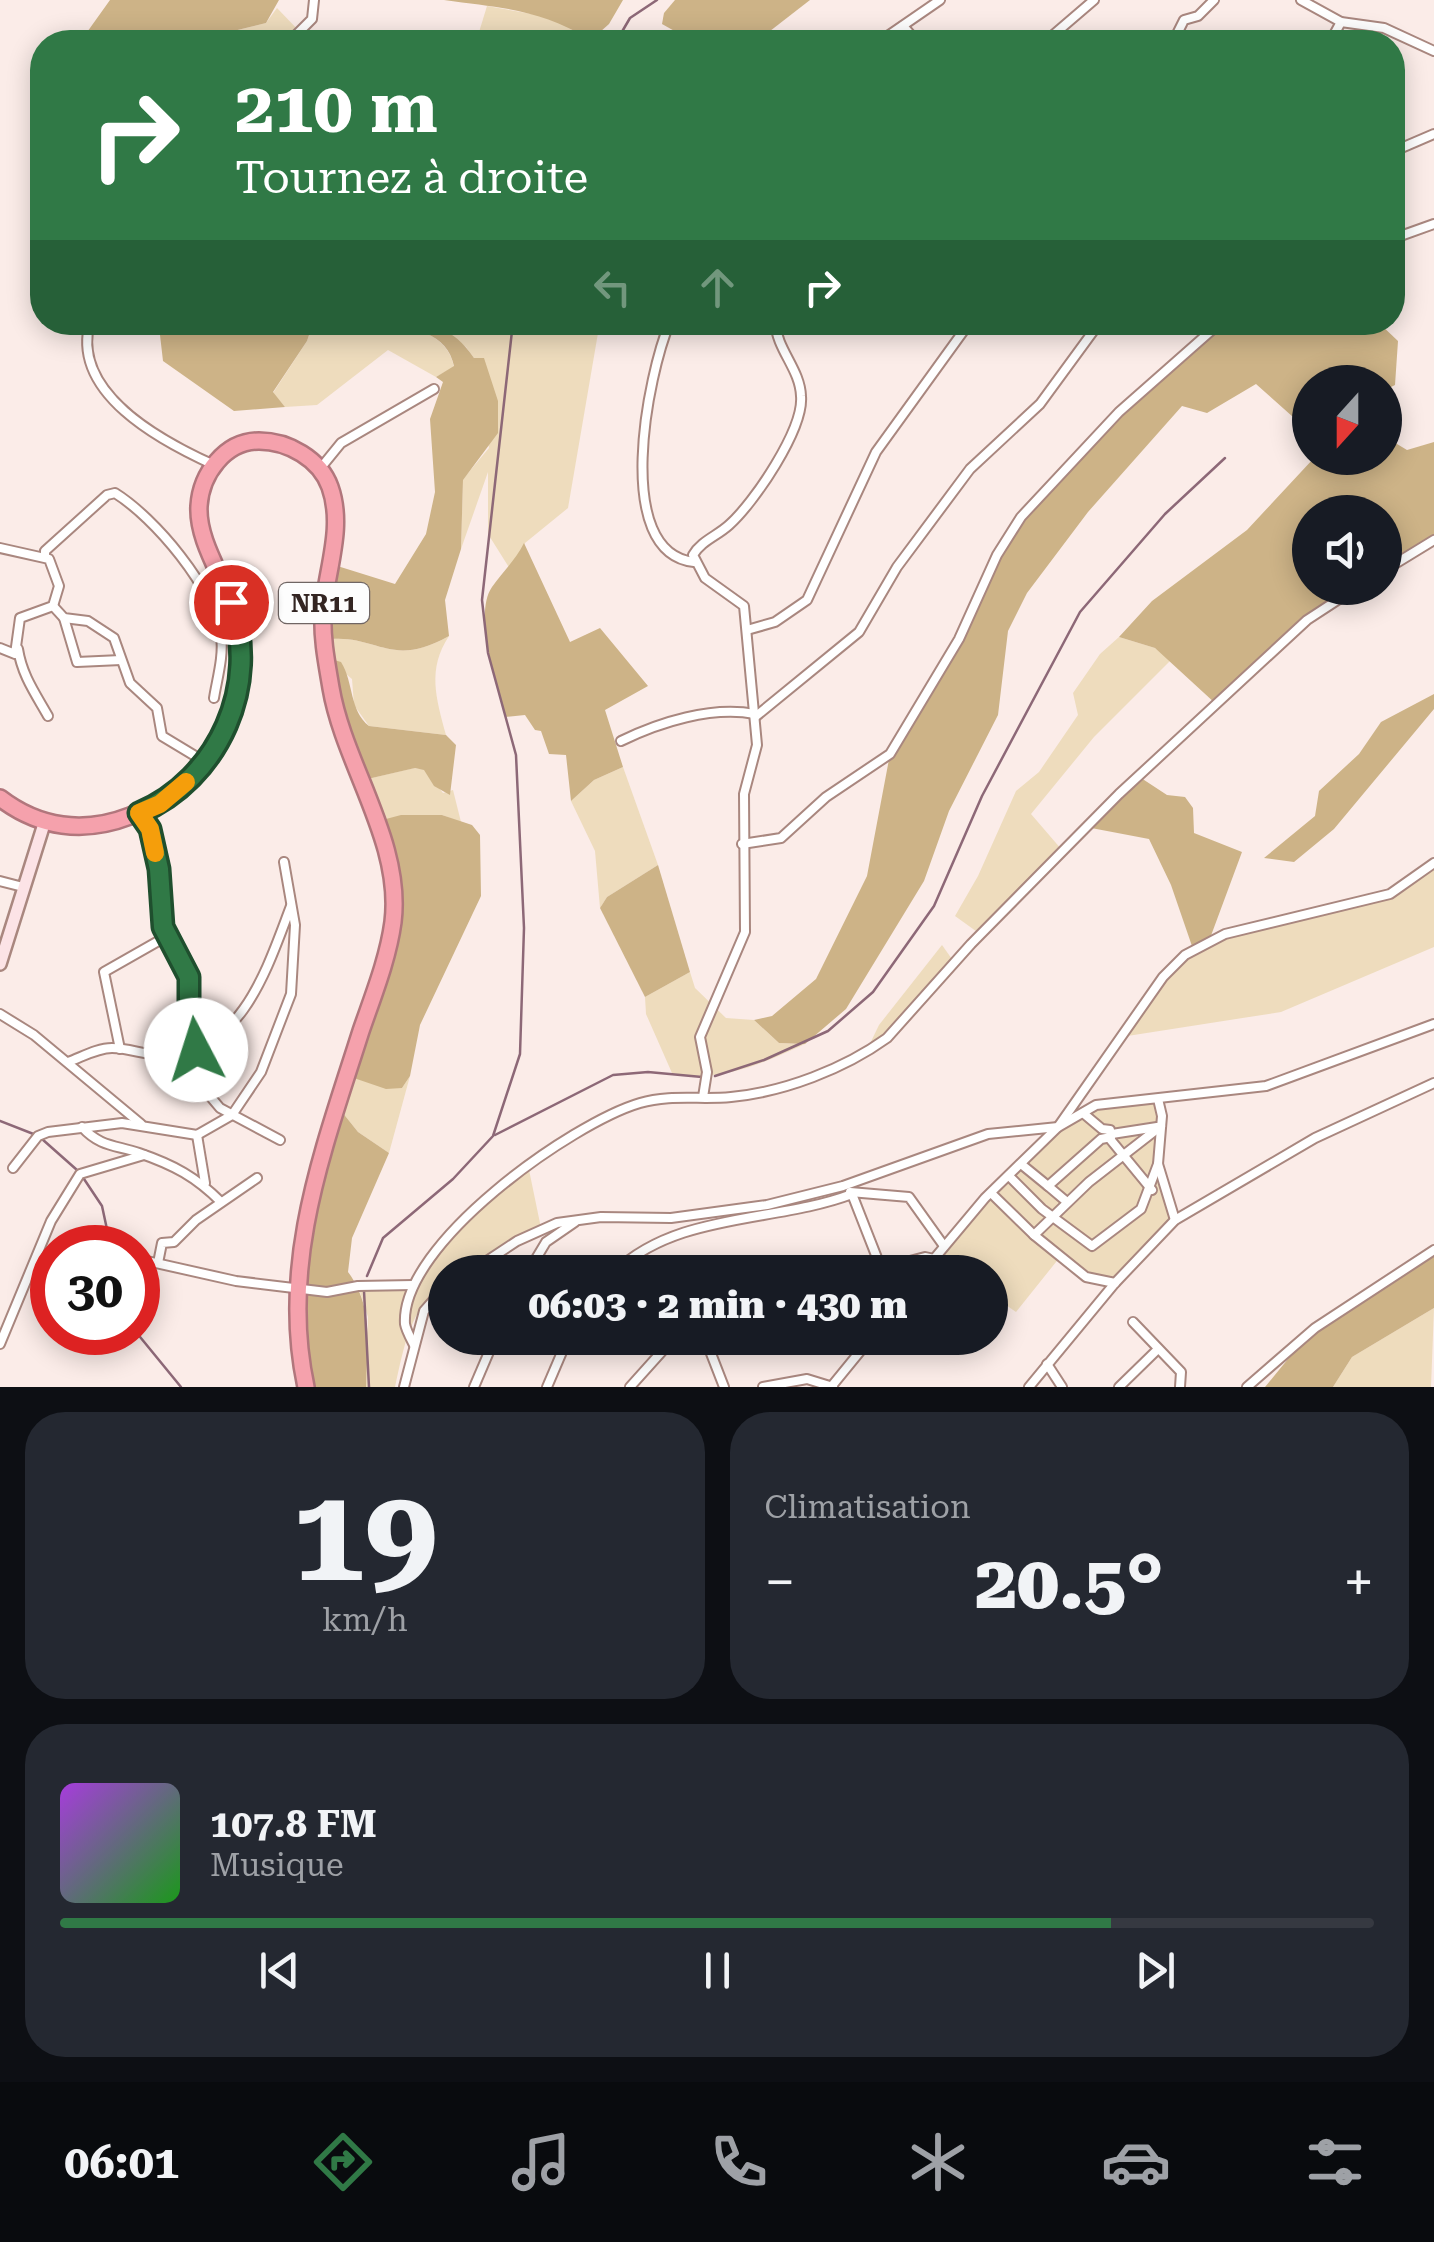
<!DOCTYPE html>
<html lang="fr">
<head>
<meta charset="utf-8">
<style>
  :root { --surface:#171b24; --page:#242831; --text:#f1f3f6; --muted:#9ea1a6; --line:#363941; --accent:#307946 }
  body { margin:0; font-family:"Roboto Serif",serif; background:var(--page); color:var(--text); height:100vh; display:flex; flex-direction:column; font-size:38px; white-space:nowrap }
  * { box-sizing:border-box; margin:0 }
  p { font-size:32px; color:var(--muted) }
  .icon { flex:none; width:55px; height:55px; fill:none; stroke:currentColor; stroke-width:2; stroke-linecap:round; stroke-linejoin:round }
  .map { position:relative; height:1387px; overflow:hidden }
  .drawer { display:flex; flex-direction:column; gap:25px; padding:25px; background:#0d0f14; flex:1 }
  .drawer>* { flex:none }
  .top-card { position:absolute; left:30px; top:30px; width:1375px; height:305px; border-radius:40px; box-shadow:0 5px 25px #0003; background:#307946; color:#fff; overflow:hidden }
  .needle { width:65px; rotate:201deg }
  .controls { position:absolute; left:1292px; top:365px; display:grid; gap:20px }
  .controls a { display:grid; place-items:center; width:110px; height:110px; border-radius:50%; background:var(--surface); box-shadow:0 5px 25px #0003; font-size:50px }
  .speed { position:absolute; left:30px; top:1225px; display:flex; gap:20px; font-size:50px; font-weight:700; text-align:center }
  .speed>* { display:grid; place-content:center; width:130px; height:130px; border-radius:50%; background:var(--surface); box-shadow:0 5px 25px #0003; line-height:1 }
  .speed .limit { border:15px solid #d22; background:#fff; color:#111 }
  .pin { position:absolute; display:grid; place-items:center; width:85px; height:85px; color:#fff; margin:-42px; border:5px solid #fff; border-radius:50%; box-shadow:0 2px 10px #0007 }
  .me { position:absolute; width:110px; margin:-55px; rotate:355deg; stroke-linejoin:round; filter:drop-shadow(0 0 8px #0008) }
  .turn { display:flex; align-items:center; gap:35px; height:210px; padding:0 40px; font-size:45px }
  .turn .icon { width:130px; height:130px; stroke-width:2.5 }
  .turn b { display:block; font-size:70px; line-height:85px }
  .lanes { display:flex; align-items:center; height:95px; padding:0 40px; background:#0003; justify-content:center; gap:50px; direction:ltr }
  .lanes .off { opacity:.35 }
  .big { font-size:75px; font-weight:800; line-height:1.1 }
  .drawer .card { flex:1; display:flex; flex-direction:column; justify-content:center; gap:15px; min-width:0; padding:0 35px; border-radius:40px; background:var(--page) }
  .drawer .dial { align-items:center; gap:0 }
  .dial b { font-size:130px; line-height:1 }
  .song { display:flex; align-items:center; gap:30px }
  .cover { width:120px; height:120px; border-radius:15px; background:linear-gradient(135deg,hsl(280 70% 55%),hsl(120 70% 35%)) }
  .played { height:10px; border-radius:5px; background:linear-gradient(90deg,var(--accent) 80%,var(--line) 80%) }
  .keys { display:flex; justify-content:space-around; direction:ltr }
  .heat { display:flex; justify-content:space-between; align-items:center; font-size:55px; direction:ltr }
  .drawer .tiles { flex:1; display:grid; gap:25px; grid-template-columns:1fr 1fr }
  .card:last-child { grid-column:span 2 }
  .trip { position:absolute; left:428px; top:1255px; width:580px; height:100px; border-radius:50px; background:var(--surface); box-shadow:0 5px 25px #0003; font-weight:800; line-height:100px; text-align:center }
  .tab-bar { display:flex; height:160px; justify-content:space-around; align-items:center; background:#090b0e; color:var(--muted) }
  .tab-bar .icon { width:70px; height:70px }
  .tab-bar .current { color:var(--accent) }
  .tab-bar b { font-size:45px; color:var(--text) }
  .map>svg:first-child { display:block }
</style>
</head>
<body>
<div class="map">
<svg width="1434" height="1387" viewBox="0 0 1434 1387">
  <rect width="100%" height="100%" fill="#fbece8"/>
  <!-- green -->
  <g fill="#eedcbd">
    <polygon points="487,6 554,18 591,42 476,42"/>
    <polygon points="277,8 301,33 289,42 213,42 213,36 266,23"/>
    <path d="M380,322L377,325C408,325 447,331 454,367L436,377L388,350L317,405L285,407L273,393L307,341L313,323Z"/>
    <polygon points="432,323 610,323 598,333 568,508 525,543 510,569 488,534 488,472 461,549 463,479 489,448 474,358 466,347"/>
    <path d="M449,636C427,669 436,698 446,735L369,726L354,705L352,679L327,658L324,640C376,632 389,670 449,636Z"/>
    <polygon points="1119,637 1155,648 1171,660 1094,737 1031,814 1062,850 980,934 955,916 978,876 1016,791 1039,772 1078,715 1073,693 1100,654"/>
    <polygon points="623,767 658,865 607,897 600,908 595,851 571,801 594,780"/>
    <polygon points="414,768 424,769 443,793 453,790 461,822 442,815 378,832 359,781"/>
    <polygon points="1429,869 1434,869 1434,947 1281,1012 1121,1037 1171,967 1219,935 1374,900"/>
    <polygon points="942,945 954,962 909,1015 865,1054 879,1025"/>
    <path d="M690,972L695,988L726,1018L754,1020L779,1043L805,1044C764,1063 718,1084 672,1073L646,1014L645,997Z"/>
    <polygon points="348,1076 402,1088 410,1076 389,1153 358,1132 338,1107"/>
    <polygon points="1157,1095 1162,1116 1158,1151 1175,1220 1115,1283 1095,1281 1060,1257 1016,1312 990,1294 990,1272 961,1272 937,1255 1058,1127 1096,1104"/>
    <path d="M528,1165L541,1228L460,1272H445V1282C410,1307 404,1347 395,1387H366L368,1317L358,1286L413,1285L458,1227Z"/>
    <polygon points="1434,1308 1431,1387 1333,1387 1352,1357"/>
  </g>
  <!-- forest -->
  <g fill="#cdb387">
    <polygon points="110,0 279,0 266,23 213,36 213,42 80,42"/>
    <path d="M444,0H623L609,24L591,40C539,9 502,8 444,0Z"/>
    <polygon points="675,0 810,0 756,42 694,42 662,24 664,13"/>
    <polygon points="221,323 313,323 307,341 273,392 285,407 234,411 163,361 160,335"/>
    <path d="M380,323C421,323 449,320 474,358H484L498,401V433L463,480L461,549L445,600L449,636C389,670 376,632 324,640L331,564L395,584L426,534L435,492L430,419L443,382L436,377L454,366C447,330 406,325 374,326Z"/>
    <polygon points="1221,323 1379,323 1398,341 1395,385 1385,390 1385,382 1310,382 1310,423 1302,425 1256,384 1207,413 1182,406 1088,512 1027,593 1008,631 998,715 949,811 924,881 846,1009 805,1044 779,1043 754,1020 772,1016 816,979 867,876 890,754 959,639 1011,532 1119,412"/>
    <polygon points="1385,428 1392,441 1407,450 1434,442 1434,540 1385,570 1385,512 1310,512 1310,588 1356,588 1321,609 1216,704 1155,648 1119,637 1152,601 1247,530 1314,458 1385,458"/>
    <path d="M524,543L570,642L600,628L648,686L605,710L623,767L594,780L571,801L566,755L549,754L541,731L535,730L525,715L505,717C497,685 473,614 492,587C503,571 515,561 524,543Z"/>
    <path d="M327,658L341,662C354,683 349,710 369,726L446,735L456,745L450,795L434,786L424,770L415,768L359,781Z"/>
    <polygon points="1434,694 1434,709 1334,829 1294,862 1264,858 1315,816 1319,791 1359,754 1381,722"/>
    <polygon points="1138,776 1167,795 1185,797 1193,808 1194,833 1242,852 1209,941 1193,949 1171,885 1149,839 1086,827"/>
    <polygon points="401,815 442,815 472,825 480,835 481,896 420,1025 410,1076 402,1088 386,1089 348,1076 393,923 378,832 386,819"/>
    <polygon points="658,865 690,972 645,997 600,908 607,897"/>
    <path d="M338,1107L358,1132L389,1153L352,1238L348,1272C374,1307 367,1346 366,1387H306L297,1287Z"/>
    <polygon points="1434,1250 1434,1308 1352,1357 1333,1387 1265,1387 1310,1332"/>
  </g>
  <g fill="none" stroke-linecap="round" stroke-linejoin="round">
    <!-- stream -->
    <g stroke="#8d6877" stroke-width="2.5">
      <polyline points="616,42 630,18 657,0"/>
      <polyline points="715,1076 764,1060 828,1031 873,992 934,906 982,796 1080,612 1165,514 1225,458"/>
      <polyline points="0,1121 36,1135"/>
      <polyline points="495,1135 613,1075 648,1072 702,1077"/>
      <polyline points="42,1139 77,1170"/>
      <polyline points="82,1176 102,1206 111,1248"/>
      <polyline points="367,1276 383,1238 453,1179 493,1136 520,1054 524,928 516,755 488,653 482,600 513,322"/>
      <polyline points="364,1291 369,1387"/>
      <polyline points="136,1332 181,1387"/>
    </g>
    <!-- street casing -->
    <g stroke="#a9877f" stroke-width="12">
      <g id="street">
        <polyline points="1301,0 1341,22 1384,28 1434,51"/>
        <polyline points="903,26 917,42"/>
        <polyline points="289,42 312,19 314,0"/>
        <polyline points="879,42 940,0"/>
        <polyline points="1045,42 1094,0"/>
        <polyline points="1173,42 1184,20 1198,16 1214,0"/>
        <polyline points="1330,42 1341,22"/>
        <polyline points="1392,152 1434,134"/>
        <polyline points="1392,239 1434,224"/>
        <path d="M90,322C70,393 161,441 214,465"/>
        <path d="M670,322C648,373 611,553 694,562"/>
        <polyline points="319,470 341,443 434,389"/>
        <polyline points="0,548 49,559 59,586 53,606 20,618 15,654 0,648"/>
        <path d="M45,557V551L107,495L115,493C155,518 214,588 221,636C224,656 217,679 214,698"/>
        <polyline points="1385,570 1434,540"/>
        <polyline points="53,606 64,618 88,621 114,638 130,683 157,708 162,736 205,762"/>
        <polyline points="64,618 77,662 121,660"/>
        <polyline points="747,630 775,622 807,600 876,452 970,322"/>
        <path d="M18,649C22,675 35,693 48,716"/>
        <polyline points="755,717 859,632 897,567 970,469 1040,404 1100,322"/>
        <path d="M621,741C660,722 711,706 755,714"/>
        <polyline points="139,813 150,829 159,869 163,927 189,977 189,1035 204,1089 220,1108 280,1140"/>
        <polyline points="742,844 781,838 826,797 890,754 959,639 997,555 1021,517 1119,412 1221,322"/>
        <polyline points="0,881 23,887"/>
        <polyline points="0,1014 34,1035 141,1124"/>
        <polyline points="120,1049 104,972 169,935"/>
        <path d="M68,1062C82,1057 97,1048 112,1048C130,1048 147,1056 165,1055C242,1053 268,966 291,906"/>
        <path d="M703,1097L707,1072L700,1037L745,932L744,794L757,745L744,606L705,578L693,555C701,541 717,536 729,525C754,503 804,429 801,396C800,369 777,350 775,322"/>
        <polyline points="1158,1099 1162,1116 1158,1164 1175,1220"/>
        <path d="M82,1127C100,1147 116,1145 139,1153C174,1165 196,1177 221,1202"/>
        <polyline points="1112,1134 1157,1127"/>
        <polyline points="197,1135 205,1183"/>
        <polyline points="1110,1139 1152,1190"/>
        <polyline points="1021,1164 1048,1186"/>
        <polyline points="13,1168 38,1136 48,1132 122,1123 197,1135 232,1115 261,1072 291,994 295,925 284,862"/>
        <polyline points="1009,1176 1042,1209 1092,1246 1141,1209 1158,1164"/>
        <polyline points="850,1192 909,1197 944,1246"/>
        <polyline points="991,1193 1034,1235 1089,1182 1161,1126"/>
        <polyline points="1067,1202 1048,1186 1101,1139 1111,1137 1110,1130 1102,1129 1083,1113"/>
        <polyline points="1034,1235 1086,1277 1115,1283"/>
        <polyline points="138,1259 236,1281 327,1292 358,1286 413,1285"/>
        <polyline points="37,1263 52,1256"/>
        <polyline points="158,1263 162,1243 174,1242 196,1220 257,1178"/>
        <polyline points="470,1272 517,1241 557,1223 601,1217 671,1218 767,1205 843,1186 988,1134 1058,1127 1096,1105 1266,1086 1434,1024"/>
        <polyline points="528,1272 546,1242 575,1222"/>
        <path d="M615,1272C677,1212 776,1223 852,1194L881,1268"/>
        <polyline points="868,1272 925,1257 934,1259"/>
        <polyline points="923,1272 985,1198 1058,1127 1163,977 1185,955 1225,934 1390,894 1434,863"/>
        <polyline points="1133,1322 1181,1372 1180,1387"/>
        <polyline points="705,1338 724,1387"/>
        <polyline points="0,1344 51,1221 80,1174 144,1155"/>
        <path d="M414,1345C411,1339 406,1330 405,1324C400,1244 572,1123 640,1103C670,1094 701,1100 731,1097C784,1092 844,1069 887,1038L971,944L1119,794L1307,620L1356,588"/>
        <polyline points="1047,1364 1062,1387"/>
        <polyline points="404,1387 424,1311 445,1287"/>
        <polyline points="474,1387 495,1338"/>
        <polyline points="547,1387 568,1338"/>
        <polyline points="630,1387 674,1338"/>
        <polyline points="763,1387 807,1379 833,1387"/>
        <polyline points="831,1387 871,1338"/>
        <polyline points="1029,1387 1115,1283 1175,1220 1315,1138 1434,1083"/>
        <polyline points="1119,1387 1158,1349"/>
        <polyline points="1247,1387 1315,1328 1434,1250"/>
      </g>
    </g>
    <!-- secondary casing -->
    <g stroke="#a9877f" stroke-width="16">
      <polyline id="secondary" points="0,964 44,824"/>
    </g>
    <!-- highway casing -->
    <g stroke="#b1767c" stroke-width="20">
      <path id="highway" d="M0,798C39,828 84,834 130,816C209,785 260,698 235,613C225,579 197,542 199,506C201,474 225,441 259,441C288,441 320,459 330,487C345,529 325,573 323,615C322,640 327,664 331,688C344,765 403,842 393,922C388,959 373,996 361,1031C324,1148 279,1263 306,1387"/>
    </g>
    <!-- street -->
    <use href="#street" stroke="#fff" stroke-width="8"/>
    <!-- secondary -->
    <use href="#secondary" stroke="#fce3e6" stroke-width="11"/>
    <!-- highway -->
    <use href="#highway" stroke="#f5a1ac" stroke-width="15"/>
  </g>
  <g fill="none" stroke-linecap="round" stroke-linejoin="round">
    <!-- route casing -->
    <g stroke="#1f4f2e" stroke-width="25">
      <path id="route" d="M196,1050L189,1035V977L163,927L159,869L150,829L139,813C219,779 261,684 231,602"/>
    </g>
    <!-- route -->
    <use href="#route" stroke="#307946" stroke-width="18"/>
    <!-- slow -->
    <polyline stroke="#f59e0b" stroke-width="18" points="155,853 150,829 139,813 160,804 186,782"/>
  </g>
  <g text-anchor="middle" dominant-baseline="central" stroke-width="8" stroke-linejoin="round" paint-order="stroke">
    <!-- shield labels -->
    <rect fill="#fdfdfd" stroke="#706664" stroke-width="2.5" x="279" y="583" width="90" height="40" rx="8"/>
    <g font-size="25" font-weight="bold" fill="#332522">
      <text x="324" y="603">NR11</text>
    </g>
  </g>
</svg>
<div class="controls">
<a><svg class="needle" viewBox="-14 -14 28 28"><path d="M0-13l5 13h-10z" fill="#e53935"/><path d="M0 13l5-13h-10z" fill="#9ea1a6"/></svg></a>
<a><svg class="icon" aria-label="sound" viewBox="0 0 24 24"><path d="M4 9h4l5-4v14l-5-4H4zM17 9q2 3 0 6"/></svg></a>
</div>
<div class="speed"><div class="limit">30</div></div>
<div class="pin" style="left:231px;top:602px;background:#d93025"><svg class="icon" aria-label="arrive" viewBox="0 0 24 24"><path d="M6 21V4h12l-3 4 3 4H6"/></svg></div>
<svg class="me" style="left:196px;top:1050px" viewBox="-20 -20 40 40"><circle r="19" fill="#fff"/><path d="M0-13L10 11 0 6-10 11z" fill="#307946"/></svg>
<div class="trip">06:03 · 2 min · 430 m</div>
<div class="top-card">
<div class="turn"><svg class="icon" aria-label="right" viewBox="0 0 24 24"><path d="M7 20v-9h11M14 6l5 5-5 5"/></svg><div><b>210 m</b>Tournez à droite</div></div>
<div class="lanes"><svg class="icon off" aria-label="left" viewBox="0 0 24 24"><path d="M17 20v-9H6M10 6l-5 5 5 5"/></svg><svg class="icon off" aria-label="ahead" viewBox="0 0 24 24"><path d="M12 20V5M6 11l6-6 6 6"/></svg><svg class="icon" aria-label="right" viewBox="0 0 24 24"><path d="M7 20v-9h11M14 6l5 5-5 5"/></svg></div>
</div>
</div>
<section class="drawer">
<div class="tiles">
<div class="card dial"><b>19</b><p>km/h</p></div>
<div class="card"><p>Climatisation</p>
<div class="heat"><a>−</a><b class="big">20.5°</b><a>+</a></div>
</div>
<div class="card">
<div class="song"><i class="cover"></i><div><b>107.8 FM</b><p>Musique</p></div></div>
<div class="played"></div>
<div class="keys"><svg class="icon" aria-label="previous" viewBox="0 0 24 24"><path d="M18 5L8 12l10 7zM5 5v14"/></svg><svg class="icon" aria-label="pause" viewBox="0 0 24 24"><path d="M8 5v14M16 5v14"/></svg><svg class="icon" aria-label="next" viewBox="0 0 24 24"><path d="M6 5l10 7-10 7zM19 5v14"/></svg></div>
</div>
</div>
</section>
<nav class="tab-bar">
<b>06:01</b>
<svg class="icon current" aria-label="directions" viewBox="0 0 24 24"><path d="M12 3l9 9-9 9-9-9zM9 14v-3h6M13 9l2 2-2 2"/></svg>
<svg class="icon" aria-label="music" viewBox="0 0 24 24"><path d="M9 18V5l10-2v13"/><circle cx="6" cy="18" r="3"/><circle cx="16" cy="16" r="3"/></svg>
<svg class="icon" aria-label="phone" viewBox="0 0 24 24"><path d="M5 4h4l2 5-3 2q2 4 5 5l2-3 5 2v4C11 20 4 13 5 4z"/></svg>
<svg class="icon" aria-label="climate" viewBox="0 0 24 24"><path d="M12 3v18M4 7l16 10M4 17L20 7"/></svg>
<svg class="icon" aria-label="car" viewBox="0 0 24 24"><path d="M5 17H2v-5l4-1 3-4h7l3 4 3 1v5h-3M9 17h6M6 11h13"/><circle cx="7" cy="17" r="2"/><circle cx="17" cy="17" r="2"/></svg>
<svg class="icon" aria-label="filters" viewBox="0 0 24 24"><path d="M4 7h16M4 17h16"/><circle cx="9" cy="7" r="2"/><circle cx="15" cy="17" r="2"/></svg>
</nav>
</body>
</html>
